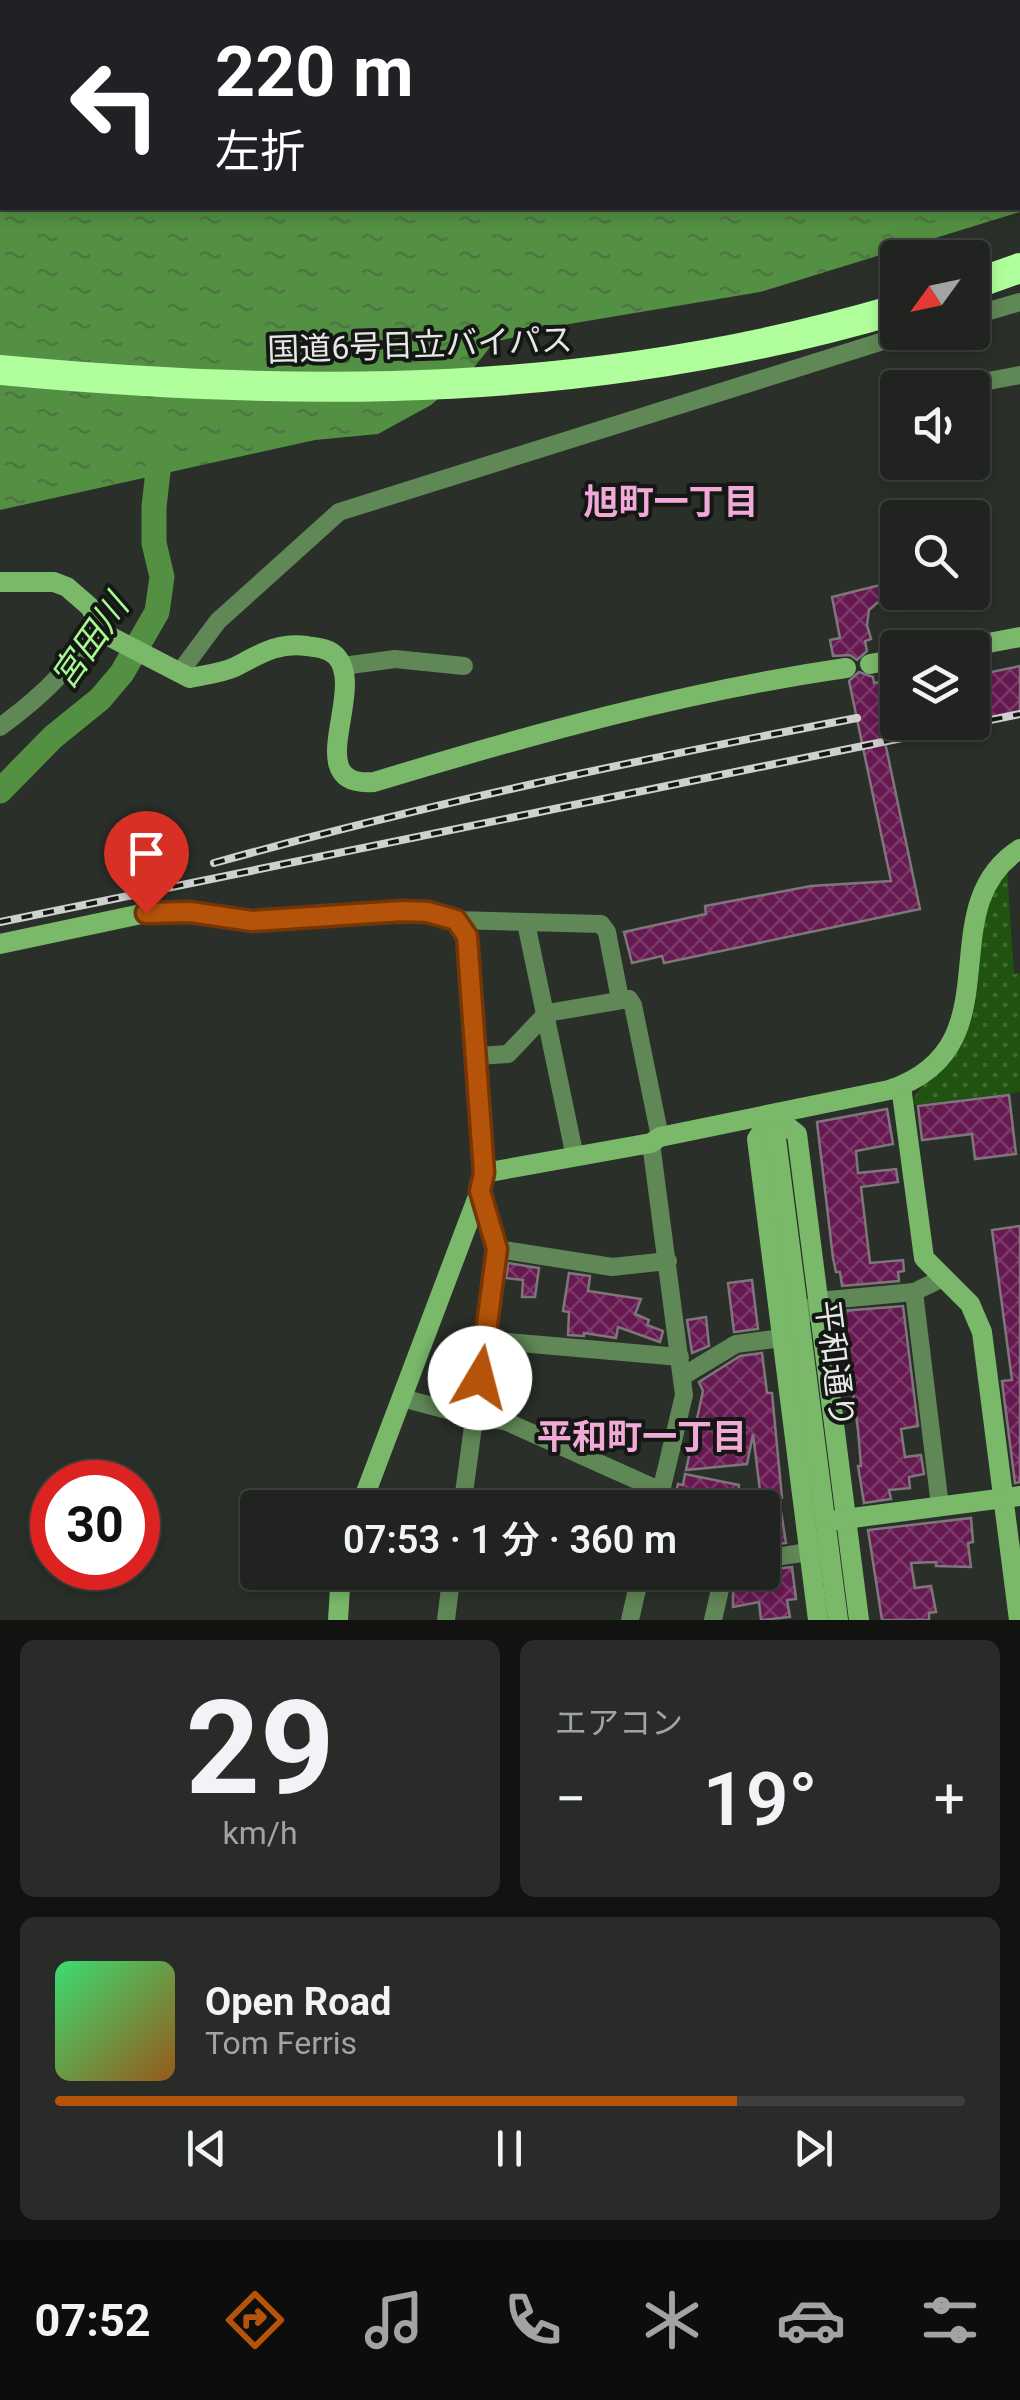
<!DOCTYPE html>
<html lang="ja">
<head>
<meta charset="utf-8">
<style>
  :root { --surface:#20231f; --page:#282b28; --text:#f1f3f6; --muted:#a2a4a4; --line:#3d403d; --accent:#b45309 }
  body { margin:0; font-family:Roboto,"Noto Sans JP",sans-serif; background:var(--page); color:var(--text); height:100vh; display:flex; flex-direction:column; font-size:38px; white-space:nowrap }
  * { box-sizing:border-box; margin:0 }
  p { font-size:32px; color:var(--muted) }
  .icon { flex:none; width:55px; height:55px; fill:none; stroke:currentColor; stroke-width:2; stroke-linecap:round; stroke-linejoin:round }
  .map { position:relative; height:1620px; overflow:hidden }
  .details { display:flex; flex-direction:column; gap:20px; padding:20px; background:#121311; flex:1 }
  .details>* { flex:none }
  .hud { position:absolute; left:0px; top:0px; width:1020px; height:210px; box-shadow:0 5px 15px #0003,0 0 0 2px var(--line); background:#202124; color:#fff; overflow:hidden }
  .needle { width:65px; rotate:237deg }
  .buttons { position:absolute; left:880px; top:240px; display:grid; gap:20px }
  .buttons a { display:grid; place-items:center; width:110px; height:110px; border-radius:10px; background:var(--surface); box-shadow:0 5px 15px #0003,0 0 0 2px var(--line); font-size:50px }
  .speed { position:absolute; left:30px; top:1460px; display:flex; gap:20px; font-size:50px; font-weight:700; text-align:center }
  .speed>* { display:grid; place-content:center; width:130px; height:130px; border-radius:50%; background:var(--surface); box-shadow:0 5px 15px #0003,0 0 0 2px var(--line); line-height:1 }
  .speed .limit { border:15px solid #d22; background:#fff; color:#111 }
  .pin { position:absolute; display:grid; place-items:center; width:85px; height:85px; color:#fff; margin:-102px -42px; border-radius:50% 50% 50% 0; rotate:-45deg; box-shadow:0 0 10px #0007 }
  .pin .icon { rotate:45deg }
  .me { position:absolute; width:110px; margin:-55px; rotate:8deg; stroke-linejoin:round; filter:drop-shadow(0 0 8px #0008) }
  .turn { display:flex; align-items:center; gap:35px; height:210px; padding:0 50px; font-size:45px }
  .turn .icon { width:130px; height:130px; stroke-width:2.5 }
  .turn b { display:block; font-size:70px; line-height:85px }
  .big { font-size:75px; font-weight:600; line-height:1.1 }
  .details .tile { flex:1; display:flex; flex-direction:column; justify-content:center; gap:15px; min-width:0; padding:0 35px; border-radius:15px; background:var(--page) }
  .details .dial { align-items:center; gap:0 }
  .dial b { font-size:130px; line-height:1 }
  .song { display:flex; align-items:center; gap:30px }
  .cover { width:120px; height:120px; border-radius:15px; background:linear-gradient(135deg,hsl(140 70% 55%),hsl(30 70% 35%)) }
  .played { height:10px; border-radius:5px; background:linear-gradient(90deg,var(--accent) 75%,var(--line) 75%) }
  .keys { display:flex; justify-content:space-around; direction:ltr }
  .heat { display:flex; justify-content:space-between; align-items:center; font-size:55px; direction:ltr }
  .details .tiles { flex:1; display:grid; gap:20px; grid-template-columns:1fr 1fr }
  .tile:last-child { grid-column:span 2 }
  .trip { position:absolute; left:240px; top:1490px; width:540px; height:100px; border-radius:10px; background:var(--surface); box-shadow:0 5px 15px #0003,0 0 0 2px var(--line); font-weight:600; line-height:100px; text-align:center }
  .tab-bar { display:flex; height:160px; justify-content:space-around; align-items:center; background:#0d0e0c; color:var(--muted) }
  .tab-bar .icon { width:70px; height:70px }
  .tab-bar .current { color:var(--accent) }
  .tab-bar b { font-size:45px; color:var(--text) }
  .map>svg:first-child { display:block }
</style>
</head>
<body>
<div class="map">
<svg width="1020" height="1620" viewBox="0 0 1020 1620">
  <defs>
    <pattern id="park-dots" width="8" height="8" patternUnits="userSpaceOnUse" patternTransform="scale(2.5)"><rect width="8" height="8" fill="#20530f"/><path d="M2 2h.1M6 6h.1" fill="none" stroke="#406c32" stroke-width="1.8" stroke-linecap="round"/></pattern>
    <pattern id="water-ripples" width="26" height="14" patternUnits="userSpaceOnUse" patternTransform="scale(2.5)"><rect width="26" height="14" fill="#539043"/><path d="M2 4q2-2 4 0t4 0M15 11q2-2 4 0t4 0" fill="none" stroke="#4e7643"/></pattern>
    <pattern id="building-cross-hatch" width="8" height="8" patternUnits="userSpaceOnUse" patternTransform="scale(2.5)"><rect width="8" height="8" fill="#661850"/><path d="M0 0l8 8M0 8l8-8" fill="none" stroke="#7c3a69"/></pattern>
  </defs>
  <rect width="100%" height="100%" fill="#2a2f29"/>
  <!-- park -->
  <path fill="url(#park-dots)" d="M1007,869L1014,974L1020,973V1092L912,1105C914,1087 957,1053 969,1025C984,989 975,948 986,911C990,896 1000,882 1007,869Z"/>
  <!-- water -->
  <path fill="url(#water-ripples)" fill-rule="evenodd" d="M0,0H1020V212L760,292L569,324L494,342L472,370L431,405L378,434L315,440L0,510ZM2,2H1018V208H2Z"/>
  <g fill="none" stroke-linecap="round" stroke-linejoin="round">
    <!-- river -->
    <polyline stroke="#539043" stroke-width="25" points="0,791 53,737 100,699 122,673 157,612 162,577 154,543 154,507 161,444"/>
  </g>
  <!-- building -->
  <g fill="url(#building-cross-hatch)" stroke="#7e767b" stroke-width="2.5">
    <polygon points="888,583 891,600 877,603 869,610 867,625 871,639 865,641 867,651 857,660 850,655 833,656 830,640 840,638 832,597"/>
    <polygon points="1020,666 1020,714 972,724 972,676"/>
    <polygon points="859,672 873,677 874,683 898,678 898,722 951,722 952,728 885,742 920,909 664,963 662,956 632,963 624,932 706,914 705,906 811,886 891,881 849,681"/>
    <polygon points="1009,1095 1016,1154 975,1159 972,1134 922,1140 918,1106"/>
    <polygon points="887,1109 893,1144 856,1151 858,1173 896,1169 898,1182 861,1187 870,1263 903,1260 904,1271 898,1272 899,1281 842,1286 840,1272 836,1272 833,1258 817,1122"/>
    <polygon points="1020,1226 1020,1482 1015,1483 1002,1381 1012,1380 992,1230"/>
    <polygon points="508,1263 539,1268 535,1297 522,1297 523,1280 506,1278"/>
    <polygon points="569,1273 590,1276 588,1291 641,1299 635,1314 649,1320 647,1325 663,1331 660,1342 618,1327 616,1338 584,1333 584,1336 568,1335 569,1312 563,1311"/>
    <polygon points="752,1280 758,1329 734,1332 728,1283"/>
    <polygon points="903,1306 918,1426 901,1429 905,1457 921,1455 924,1474 909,1477 910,1488 889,1490 891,1499 864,1503 858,1466 861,1466 858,1430 842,1311"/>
    <polygon points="706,1317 709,1346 692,1353 687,1320"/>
    <polygon points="762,1353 767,1393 772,1393 782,1498 779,1499 786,1543 762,1546 762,1507 753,1434 747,1464 686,1470 703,1391 699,1382 740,1356"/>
    <polygon points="685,1474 739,1485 736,1505 672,1508 678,1484 683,1485"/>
    <polygon points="971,1518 973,1542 968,1543 971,1567 936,1566 936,1562 911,1563 915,1588 931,1586 936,1612 929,1613 929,1620 882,1620 868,1530"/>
    <polygon points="792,1567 796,1599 787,1600 790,1617 761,1620 759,1602 733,1607 733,1590 746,1588 744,1572"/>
  </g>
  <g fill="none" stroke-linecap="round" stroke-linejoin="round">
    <!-- street -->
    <g stroke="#608756" stroke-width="18">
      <polyline points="972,316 1020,302"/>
      <polyline points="983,382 1020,375"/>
      <polyline points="343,666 395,659 464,666"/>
      <polyline points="180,672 218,621 339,512 912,332"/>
      <path d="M0,727C42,696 74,667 97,620"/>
      <polyline points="456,920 601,924 607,932 620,999"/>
      <polyline points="526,923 575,1157"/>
      <polyline points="478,1056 508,1054 547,1013 629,999 633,1005 660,1137"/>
      <polyline points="651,1143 684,1395 657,1508"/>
      <polyline points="497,1249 612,1267 668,1261"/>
      <polyline points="485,1340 680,1357"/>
      <polyline points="683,1376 736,1344 782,1338 818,1301 914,1292"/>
      <polyline points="402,1398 474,1417 505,1421 661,1491"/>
      <polyline points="940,1506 914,1292 943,1278"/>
      <polyline points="462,1508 497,1249 480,1191"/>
      <polyline points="762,1559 821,1550"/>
      <polyline points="446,1620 452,1572"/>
      <polyline points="630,1620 641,1572"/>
      <polyline points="713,1620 724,1572"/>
    </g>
    <!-- secondary -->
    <g stroke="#7ab96a" stroke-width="20">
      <path d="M0,582H54L67,587L90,607L105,634L190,678C204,675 222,673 235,667C260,654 278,642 307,646C318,648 328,648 336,656C368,690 298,788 374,782C529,735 686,691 846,668"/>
      <polyline points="962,648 1020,637"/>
      <polyline points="870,664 898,659"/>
      <polyline points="0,944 146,913 190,912 252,921 428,912 456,920 467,937 484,1173 480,1191 360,1508"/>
      <polyline points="901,1086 924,1258 970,1304 982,1332 1019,1620"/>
      <polyline points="773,1115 797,1134 859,1620"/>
      <polyline points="773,1115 757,1139 818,1620"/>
      <polyline points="773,1115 838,1620"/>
      <path d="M484,1173L651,1143L660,1137L889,1090C1019,1047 927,908 1020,849"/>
      <polyline points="837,1520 1020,1496"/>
      <polyline points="338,1620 341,1572"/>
    </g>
    <!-- highway -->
    <g stroke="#b0fe9c" stroke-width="30">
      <polyline points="972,285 1020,268"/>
      <path d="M0,370C310,399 596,398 898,309"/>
    </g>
    <!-- rail casing -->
    <g stroke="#ced1cd" stroke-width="8">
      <g id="rail">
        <path d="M214,863C426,804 641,759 857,718"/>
        <polyline points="0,922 1020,714"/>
      </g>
    </g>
    <!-- rail -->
    <use href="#rail" stroke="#141714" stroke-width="4" stroke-dasharray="11" stroke-linecap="butt"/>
  </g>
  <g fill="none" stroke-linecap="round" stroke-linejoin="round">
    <!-- route casing -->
    <g stroke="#753606" stroke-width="25">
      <polyline id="route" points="146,913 190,912 252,921 403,911 428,912 456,920 467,936 484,1173 480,1191 497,1249 480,1378"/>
    </g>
    <!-- route -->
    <use href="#route" stroke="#b45309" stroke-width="18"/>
  </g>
  <g text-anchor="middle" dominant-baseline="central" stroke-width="8" stroke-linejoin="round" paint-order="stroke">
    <!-- street labels -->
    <g font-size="32" fill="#e5e8e4" stroke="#141714">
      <text transform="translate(420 345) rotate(-2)">国道6号日立バイパス</text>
      <text transform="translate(835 1364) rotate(83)">平和通り</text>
    </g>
    <!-- neighbourhood labels -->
    <g font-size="35" font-weight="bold" fill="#f1aad7" stroke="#141714">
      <text x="671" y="502">旭町一丁目</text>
      <text x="642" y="1437">平和町一丁目</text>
    </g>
    <!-- water labels -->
    <g font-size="35" font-style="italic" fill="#a6f891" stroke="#141714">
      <text transform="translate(90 642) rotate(-55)">宮田川</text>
    </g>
  </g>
</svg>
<div class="buttons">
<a><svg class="needle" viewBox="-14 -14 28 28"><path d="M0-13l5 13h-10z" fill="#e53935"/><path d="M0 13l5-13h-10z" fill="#a2a4a4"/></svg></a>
<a><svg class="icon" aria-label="sound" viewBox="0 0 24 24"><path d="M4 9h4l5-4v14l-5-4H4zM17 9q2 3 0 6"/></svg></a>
<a><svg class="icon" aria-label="search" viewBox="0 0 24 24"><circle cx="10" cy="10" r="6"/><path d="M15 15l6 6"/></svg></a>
<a><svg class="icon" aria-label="layers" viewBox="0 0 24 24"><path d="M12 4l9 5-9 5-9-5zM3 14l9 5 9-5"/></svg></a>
</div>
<div class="speed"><div class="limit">30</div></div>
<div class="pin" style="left:146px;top:913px;background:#d93025"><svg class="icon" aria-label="arrive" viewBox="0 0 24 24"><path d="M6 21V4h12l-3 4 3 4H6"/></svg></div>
<svg class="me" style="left:480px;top:1378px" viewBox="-20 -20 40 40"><circle r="19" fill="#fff"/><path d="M0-13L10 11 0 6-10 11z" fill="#b45309"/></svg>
<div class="trip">07:53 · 1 分 · 360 m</div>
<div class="hud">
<div class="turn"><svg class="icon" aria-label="left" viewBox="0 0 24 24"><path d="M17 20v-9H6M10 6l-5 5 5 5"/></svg><div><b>220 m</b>左折</div></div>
</div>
</div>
<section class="details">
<div class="tiles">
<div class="tile dial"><b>29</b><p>km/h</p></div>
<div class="tile"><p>エアコン</p>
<div class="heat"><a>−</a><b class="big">19°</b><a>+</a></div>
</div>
<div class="tile">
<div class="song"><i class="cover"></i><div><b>Open Road</b><p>Tom Ferris</p></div></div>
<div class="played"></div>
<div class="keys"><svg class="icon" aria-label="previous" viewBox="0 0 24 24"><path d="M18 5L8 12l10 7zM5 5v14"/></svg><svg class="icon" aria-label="pause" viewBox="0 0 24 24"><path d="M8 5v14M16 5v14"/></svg><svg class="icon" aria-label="next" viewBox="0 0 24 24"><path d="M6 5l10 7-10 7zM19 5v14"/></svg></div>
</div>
</div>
</section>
<nav class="tab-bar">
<b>07:52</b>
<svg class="icon current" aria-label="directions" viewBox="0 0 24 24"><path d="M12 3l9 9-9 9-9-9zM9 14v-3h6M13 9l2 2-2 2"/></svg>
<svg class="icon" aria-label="music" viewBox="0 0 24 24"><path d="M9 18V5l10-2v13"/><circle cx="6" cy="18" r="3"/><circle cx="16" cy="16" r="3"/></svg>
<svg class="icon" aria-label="phone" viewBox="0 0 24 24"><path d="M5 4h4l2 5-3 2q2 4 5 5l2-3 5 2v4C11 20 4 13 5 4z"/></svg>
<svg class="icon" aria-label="climate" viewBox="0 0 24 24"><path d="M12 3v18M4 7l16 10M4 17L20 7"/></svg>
<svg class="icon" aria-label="car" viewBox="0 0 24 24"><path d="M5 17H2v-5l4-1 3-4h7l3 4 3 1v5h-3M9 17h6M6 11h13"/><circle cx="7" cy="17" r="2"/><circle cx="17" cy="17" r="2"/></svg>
<svg class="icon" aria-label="filters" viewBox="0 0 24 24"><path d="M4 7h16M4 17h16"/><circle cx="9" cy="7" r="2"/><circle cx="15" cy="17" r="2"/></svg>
</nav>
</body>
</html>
